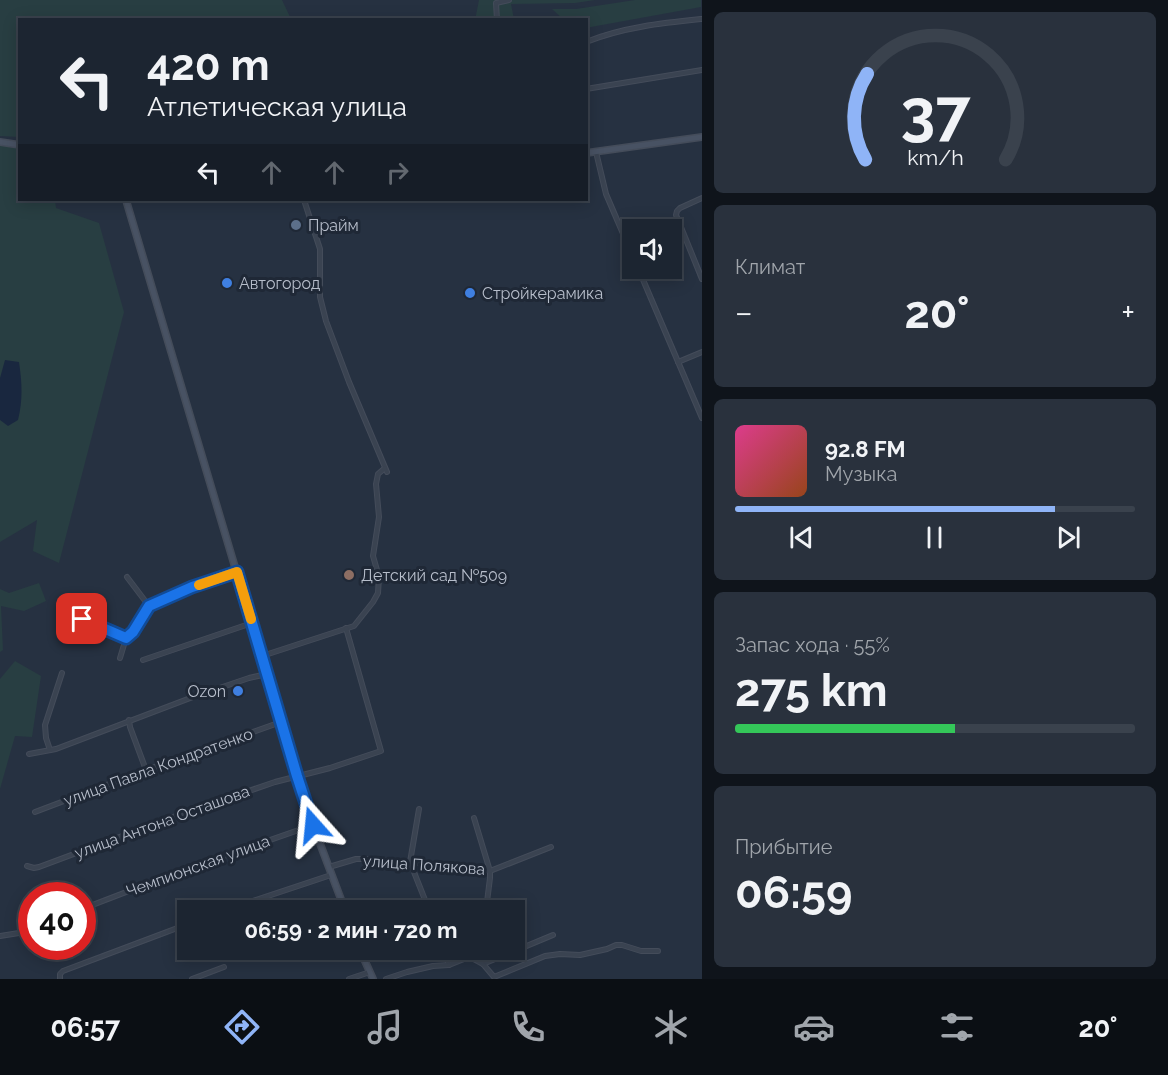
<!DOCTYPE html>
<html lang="ru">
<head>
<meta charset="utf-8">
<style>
  :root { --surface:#1c2531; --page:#29313d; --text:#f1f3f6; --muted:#a0a5ab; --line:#3a424d; --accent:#8fb4f7 }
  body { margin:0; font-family:Raleway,sans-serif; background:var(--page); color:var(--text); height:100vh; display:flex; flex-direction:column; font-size:22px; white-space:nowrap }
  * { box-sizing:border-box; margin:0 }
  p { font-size:20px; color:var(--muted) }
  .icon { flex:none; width:33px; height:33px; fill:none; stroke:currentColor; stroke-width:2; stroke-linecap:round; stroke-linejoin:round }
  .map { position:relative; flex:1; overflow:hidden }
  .details { display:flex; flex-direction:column; gap:12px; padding:12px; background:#0f141b; width:466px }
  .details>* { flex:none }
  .guide { position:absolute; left:18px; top:18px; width:570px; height:183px; border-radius:0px; box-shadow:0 3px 15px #0003,0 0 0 2px var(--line); background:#1c2531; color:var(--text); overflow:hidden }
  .buttons { position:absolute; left:622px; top:219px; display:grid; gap:12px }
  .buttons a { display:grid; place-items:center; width:60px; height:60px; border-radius:0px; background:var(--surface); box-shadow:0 3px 15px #0003,0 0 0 2px var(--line); font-size:30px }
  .speed { position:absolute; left:18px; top:882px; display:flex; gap:12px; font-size:30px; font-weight:700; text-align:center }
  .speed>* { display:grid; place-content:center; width:78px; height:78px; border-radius:50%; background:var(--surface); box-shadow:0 3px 15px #0003,0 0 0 2px var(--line); line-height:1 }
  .speed .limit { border:9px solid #d22; background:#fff; color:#111 }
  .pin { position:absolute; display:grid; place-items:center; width:51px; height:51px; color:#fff; margin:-26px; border-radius:12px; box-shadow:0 3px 9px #0006 }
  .me { position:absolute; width:66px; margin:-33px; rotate:342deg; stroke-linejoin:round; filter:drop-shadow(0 0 4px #0008) }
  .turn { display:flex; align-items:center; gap:21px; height:126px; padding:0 30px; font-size:27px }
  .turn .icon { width:78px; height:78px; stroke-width:2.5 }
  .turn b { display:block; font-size:42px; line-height:51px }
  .lanes { display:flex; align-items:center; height:57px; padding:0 30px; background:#0003; justify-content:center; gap:30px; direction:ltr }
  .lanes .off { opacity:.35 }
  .big { font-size:45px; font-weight:700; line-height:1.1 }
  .details .tile { flex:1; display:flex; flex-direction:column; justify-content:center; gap:9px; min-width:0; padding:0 21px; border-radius:9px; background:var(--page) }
  .details .dial { align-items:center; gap:0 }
  .dial svg { height:156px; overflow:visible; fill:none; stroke:var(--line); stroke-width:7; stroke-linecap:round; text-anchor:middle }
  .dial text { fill:var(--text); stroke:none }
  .song { display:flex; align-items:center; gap:18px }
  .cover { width:72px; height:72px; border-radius:9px; background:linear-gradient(135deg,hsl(330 70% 55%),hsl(20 70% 35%)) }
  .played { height:6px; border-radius:3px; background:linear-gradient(90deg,var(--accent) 80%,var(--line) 80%) }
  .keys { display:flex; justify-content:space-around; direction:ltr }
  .heat { display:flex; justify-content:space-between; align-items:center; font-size:33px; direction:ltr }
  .charge { height:9px; border-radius:4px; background:linear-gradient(90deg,#34c759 55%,var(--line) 0) }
  .trip { position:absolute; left:177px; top:900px; width:348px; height:60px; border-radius:0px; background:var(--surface); box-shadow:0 3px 15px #0003,0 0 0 2px var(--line); font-weight:700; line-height:60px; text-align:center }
  .dock { display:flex; height:96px; justify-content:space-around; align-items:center; background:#0b0f14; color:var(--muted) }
  .dock .icon { width:42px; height:42px }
  .dock .active { color:var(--accent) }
  .dock b { font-size:27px; color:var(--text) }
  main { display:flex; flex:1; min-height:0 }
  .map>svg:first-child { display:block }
</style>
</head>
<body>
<main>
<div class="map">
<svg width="702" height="979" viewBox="0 0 702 979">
  <rect width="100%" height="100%" fill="#263141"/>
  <!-- green -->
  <g fill="#283e42">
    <polygon points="0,0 282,0 291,19 20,20 19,137 0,136"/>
    <polygon points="479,0 595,0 575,3 511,4 514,19 475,20"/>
    <polygon points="635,0 701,0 701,7 591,27 587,27 586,20 563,19 552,9 576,9"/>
    <polygon points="0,145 19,149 20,200 55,200 56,208 99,223 124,312 59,563 33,551 37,520 0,542"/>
    <polygon points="39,583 46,601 24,611 1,606 3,650 0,652 0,589 9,593"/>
    <polygon points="15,661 41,676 32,737 15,736 0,789 0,679"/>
  </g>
  <!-- water -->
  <path fill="#19273f" d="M5,360L19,362C22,382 23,400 18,420L8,426L0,420V378Z"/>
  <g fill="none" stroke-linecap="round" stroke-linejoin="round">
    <!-- street casing -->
    <g stroke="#444c5a" stroke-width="6">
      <g id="street">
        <polyline points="497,20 496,3 509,0"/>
        <path d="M586,42C623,27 663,23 702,19"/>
        <polyline points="586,89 702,70"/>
        <polyline points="596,152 606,194 633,257"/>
        <polyline points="702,198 680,208 677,211 676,215 702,279"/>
        <polyline points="304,200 320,249 320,297 326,321 349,382 387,472"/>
        <polyline points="638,268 702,418"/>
        <polyline points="678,362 702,352"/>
        <polyline points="127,577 149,606"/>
        <polyline points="82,619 126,638"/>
        <polyline points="126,638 133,632 149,606 192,587 237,573"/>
        <polyline points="262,656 354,626 373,602 378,593 379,577 373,556 379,517 376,484 378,474 385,468"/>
        <polyline points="120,658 126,638"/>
        <polyline points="143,660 252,623"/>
        <polyline points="129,720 130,727 146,770"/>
        <polyline points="50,750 46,738 45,725 62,673"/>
        <polyline points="29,754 56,749 193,697 249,678 267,674"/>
        <polyline points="419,809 410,862 429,910"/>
        <polyline points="35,812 146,770 281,722"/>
        <polyline points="474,818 490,871 490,878 486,910"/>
        <polyline points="27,866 34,868 39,867 173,817 275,782 330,768 381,751 346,628"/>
        <polyline points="329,867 356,859 364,859 410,862 490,871 551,847"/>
        <polyline points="82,909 181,871 313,825"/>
        <polyline points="226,910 331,875"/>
        <polyline points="0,936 19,933 32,926"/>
        <polyline points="444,950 449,965"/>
        <polyline points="483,964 553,935"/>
        <polyline points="60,979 60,974 63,971 188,924"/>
        <polyline points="192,979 224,967"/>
        <polyline points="349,979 370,972"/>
        <polyline points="386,979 407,972 433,966 449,965 464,959 472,958 483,964 494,977 545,956 560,954 580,955 607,949 616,945 622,945 641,951 658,951"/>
      </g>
    </g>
    <!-- secondary casing -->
    <g stroke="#444c5a" stroke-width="8">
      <g id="secondary">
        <polyline points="0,142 20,145"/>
        <polyline points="586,153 702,137"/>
        <polyline points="126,200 297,776 313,825 345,910"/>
        <polyline points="360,950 373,979"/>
      </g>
    </g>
    <!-- street -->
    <use href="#street" stroke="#3a4351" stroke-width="4"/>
    <!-- secondary -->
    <use href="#secondary" stroke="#485263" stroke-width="5"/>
  </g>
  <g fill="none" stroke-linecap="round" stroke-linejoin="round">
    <!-- route casing -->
    <g stroke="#114b97" stroke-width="15">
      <polyline id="route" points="82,619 126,638 133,632 149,606 192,587 237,572 297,776 313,825"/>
    </g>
    <!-- route -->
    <use href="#route" stroke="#1a73e8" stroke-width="10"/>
    <!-- slow -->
    <polyline stroke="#f59e0b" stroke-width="10" points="199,585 237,572 251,619"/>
  </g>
  <!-- markers -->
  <circle fill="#5c6f8a" stroke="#1f2836" stroke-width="2" cx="296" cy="225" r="6"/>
  <g fill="#3f7fe0" stroke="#1f2836" stroke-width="2">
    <circle cx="227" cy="283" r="6"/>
    <circle cx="470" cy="293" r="6"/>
    <circle cx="238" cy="691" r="6"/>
  </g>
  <circle fill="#8d6e63" stroke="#1f2836" stroke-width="2" cx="349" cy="575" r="6"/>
  <g text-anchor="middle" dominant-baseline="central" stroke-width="6" stroke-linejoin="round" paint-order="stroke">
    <!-- poi labels -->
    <g font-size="16" fill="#b7becb" stroke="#1f2836" text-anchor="start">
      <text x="308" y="225">Прайм</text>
      <text x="239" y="283">Автогород</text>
      <text x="482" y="293">Стройкерамика</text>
      <text x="361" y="575">Детский сад №509</text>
      <text x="226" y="691" text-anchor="end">Ozon</text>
    </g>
    <!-- street labels -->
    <g font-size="16" fill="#b7becb" stroke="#1f2836">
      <text transform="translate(158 767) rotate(-20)">улица Павла Кондратенко</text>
      <text transform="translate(162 822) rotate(-20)">улица Антона Осташова</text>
      <text transform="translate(424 865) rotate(4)">улица Полякова</text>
      <text transform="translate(198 866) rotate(-20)">Чемпионская улица</text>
    </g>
  </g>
</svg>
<div class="buttons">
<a><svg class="icon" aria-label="sound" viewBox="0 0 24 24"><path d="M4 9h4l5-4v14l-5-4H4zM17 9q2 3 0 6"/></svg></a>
</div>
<div class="speed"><div class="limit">40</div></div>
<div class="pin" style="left:82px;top:619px;background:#d93025"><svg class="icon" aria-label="arrive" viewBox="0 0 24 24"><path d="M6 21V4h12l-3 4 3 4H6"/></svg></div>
<svg class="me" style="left:313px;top:825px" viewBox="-20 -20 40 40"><path d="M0-17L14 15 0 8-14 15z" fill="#1a73e8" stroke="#fff" stroke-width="4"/></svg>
<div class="trip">06:59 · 2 мин · 720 m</div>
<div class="guide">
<div class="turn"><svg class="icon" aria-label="left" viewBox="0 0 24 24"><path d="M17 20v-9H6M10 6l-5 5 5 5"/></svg><div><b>420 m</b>Атлетическая улица</div></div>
<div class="lanes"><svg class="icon" aria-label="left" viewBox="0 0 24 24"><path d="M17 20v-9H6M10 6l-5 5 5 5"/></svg><svg class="icon off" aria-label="ahead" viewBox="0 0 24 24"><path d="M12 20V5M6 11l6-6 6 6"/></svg><svg class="icon off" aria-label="ahead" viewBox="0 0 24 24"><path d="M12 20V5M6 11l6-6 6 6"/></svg><svg class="icon off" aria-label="right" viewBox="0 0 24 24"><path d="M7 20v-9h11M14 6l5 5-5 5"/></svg></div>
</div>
</div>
<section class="details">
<div class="tile dial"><svg viewBox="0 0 100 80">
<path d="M14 69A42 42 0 1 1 86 69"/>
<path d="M14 69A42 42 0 0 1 15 25" stroke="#8fb4f7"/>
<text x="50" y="56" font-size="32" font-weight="700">37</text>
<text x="50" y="72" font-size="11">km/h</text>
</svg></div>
<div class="tile"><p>Климат</p>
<div class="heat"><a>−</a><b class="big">20°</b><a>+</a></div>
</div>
<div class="tile">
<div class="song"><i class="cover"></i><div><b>92.8 FM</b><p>Музыка</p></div></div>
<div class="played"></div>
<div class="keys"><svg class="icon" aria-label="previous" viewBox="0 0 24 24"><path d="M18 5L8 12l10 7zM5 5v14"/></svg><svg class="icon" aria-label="pause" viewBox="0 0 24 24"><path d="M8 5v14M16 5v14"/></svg><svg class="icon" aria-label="next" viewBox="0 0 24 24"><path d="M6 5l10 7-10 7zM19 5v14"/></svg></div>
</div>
<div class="tile"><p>Запас хода · 55%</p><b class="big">275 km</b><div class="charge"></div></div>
<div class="tile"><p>Прибытие</p><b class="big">06:59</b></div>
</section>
</main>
<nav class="dock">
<b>06:57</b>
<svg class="icon active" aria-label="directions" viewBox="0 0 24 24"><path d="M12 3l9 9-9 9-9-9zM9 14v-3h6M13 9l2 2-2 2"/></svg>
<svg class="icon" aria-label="music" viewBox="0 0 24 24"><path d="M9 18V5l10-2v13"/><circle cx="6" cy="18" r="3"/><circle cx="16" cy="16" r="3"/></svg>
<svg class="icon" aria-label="phone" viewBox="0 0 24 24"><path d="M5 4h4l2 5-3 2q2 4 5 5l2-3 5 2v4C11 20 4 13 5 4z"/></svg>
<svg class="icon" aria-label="climate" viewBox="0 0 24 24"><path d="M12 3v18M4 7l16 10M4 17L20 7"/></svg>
<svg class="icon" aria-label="car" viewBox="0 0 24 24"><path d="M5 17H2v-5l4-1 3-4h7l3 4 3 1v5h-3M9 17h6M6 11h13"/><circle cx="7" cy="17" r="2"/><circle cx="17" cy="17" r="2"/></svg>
<svg class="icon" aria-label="filters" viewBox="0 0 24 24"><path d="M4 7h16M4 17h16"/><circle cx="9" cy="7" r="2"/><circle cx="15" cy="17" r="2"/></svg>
<b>20°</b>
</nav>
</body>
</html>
